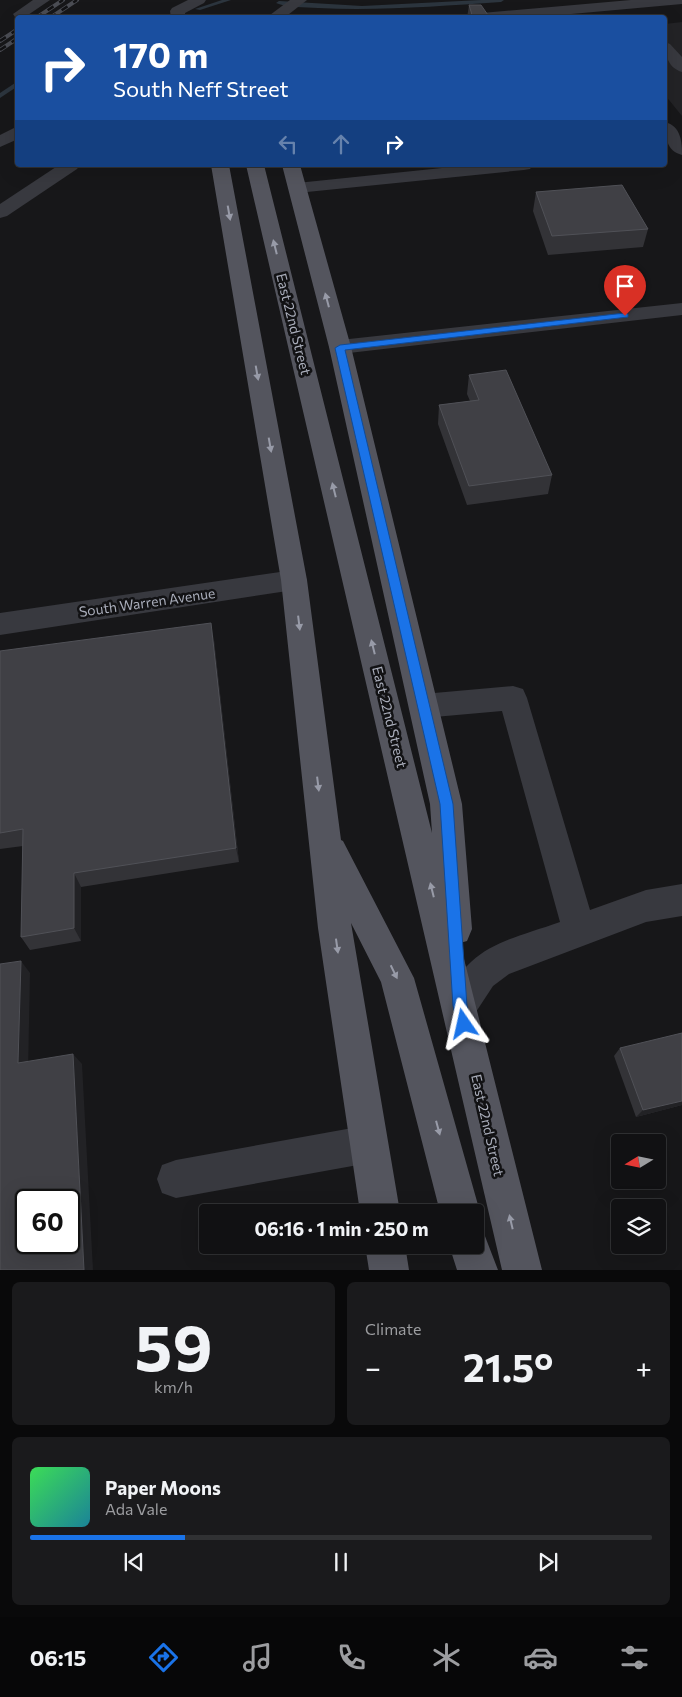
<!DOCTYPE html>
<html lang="en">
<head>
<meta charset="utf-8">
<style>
  :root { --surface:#111113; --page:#1a1a1c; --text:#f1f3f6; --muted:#9c9da0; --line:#303133; --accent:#1a73e8 }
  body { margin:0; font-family:Commissioner,sans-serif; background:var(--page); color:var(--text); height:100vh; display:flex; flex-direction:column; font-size:19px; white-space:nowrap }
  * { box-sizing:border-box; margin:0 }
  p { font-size:16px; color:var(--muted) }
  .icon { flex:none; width:28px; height:28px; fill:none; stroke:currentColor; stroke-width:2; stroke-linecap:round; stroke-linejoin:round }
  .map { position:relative; height:1270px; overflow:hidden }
  .side { display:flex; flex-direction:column; gap:12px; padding:12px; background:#09090a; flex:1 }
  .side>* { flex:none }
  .hud { position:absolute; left:15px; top:15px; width:652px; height:152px; border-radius:5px; box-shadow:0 5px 20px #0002,0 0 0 1px var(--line); background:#1a4fa0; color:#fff; overflow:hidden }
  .needle { width:32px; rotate:260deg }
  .fabs { position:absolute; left:611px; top:1134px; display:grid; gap:10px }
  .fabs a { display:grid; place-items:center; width:55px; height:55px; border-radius:5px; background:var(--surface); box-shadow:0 5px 20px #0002,0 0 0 1px var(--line); font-size:25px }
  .speed { position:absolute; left:15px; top:1189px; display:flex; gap:10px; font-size:25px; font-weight:700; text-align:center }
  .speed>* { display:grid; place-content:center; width:65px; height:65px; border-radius:50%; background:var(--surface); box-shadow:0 5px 20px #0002,0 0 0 1px var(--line); line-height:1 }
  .speed .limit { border:2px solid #111; border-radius:8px; background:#fff; color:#111 }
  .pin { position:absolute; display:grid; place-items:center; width:42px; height:42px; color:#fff; margin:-51px -21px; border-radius:50% 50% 50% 0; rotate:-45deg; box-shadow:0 0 5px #0007 }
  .pin .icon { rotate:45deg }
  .me { position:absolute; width:55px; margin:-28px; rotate:349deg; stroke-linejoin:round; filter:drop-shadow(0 0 4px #0008) }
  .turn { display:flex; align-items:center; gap:18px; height:105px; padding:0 15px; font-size:22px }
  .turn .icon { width:65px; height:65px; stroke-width:2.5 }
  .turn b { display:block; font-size:35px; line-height:42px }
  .lanes { display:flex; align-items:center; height:48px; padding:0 15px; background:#0003; justify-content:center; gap:25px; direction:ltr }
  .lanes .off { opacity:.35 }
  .big { font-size:38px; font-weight:700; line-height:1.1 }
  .side .widget { flex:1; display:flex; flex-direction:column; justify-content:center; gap:8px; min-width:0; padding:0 18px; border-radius:8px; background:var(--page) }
  .side .dial { align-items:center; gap:0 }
  .dial b { font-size:65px; line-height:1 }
  .song { display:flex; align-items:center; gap:15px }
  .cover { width:60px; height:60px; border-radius:8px; background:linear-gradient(135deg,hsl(130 70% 55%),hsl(190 70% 35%)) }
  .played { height:5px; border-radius:2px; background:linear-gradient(90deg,var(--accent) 25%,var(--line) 25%) }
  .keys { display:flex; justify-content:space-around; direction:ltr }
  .heat { display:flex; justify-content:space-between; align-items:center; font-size:28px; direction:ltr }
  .side .tiles { flex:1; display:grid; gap:12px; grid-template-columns:1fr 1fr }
  .widget:last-child { grid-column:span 2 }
  .trip { position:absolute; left:199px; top:1204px; width:285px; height:50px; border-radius:5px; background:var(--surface); box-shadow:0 5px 20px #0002,0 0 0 1px var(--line); font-weight:700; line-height:50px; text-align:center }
  .dock { display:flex; height:80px; justify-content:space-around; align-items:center; background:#070708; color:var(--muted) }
  .dock .icon { width:35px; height:35px }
  .dock .current { color:var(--accent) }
  .dock b { font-size:22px; color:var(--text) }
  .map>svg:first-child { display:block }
</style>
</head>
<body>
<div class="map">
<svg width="682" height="1270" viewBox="0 0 682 1270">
  <rect width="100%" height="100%" fill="#171719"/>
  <!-- built -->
  <polygon fill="#232326" points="682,22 682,116 665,95 665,24"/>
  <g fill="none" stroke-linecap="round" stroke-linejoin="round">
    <!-- stream -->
    <g fill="#2c353e" fill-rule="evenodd">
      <polygon points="222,0 231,0 200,10 195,9"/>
      <path d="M481,0H504L501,2C440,6 379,11 318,8C305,7 287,8 276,3L279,1L362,6Z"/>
      <polygon points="18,81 18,86 0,98 0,93"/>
    </g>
    <!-- minor -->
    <g fill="#38393f" fill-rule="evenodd">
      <polygon points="33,0 50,0 25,17 15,17 13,14"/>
      <polygon points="188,0 206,0 204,3 185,13 185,18 171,18 170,11 172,8"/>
      <polygon points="290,0 307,0 284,18 266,18"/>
      <polygon points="631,0 682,0 682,4 527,18 463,18 470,14"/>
      <path d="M665,42L670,44L682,57V72C668,68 665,55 665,42Z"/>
      <path d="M665,122C681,126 682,142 682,155C666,151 665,136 665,122Z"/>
      <polygon points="18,126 18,139 0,147 0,135"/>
      <polygon points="59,165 80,165 77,169 7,216 0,218 0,204"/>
      <polygon points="471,165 533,165 530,169 524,170 297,193 291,192 288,188 291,184 297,183"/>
      <polygon points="682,303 682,315 340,354 332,352 329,347 332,342 340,340"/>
      <polygon points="294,570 303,573 307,580 303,587 294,590 0,635 0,613"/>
      <path d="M513,686L523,689L527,698L590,910L646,890L682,884V916L646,922L509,974L493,986L472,1018L460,1024L448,1018L442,1006C468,945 503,942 560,922L502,711L423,718L413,715L409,706L413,697L423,694Z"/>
      <polygon points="369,1125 382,1131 388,1144 382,1157 369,1163 176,1198 162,1193 157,1179 162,1165 176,1160"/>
    </g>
    <!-- major -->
    <g fill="#54555e" fill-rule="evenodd">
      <polygon points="211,165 229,165 307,580 341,840 343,841 414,978 480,1212 475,1223 475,1212 440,1212 381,982 351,923 400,1212 360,1212 318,928 281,580"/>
      <polygon points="246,165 264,165 432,833 430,804 329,347 282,165 300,165 351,347 462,804 472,929 467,941 460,943 542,1270 502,1270"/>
      <polygon points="475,1227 483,1231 498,1270 457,1270 449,1245 475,1245"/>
      <polygon points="365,1245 405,1245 409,1270 369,1270"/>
    </g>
    <!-- rail casing -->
    <g stroke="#4b4d54" stroke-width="4">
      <g id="rail">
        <polyline points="36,18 63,0"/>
        <polyline points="50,18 77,0"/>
        <polyline points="0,41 18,29"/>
        <polyline points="0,50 18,38"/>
      </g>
    </g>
    <!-- rail -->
    <use href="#rail" stroke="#121214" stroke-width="2.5" stroke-dasharray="7" stroke-linecap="butt"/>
  </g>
  <!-- wall -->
  <g fill="#333337">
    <polygon points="469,5 490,18 467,18"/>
    <polygon points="536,192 648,229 643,247 548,255 533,211"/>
    <polygon points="469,375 552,475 548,494 467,505 438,424 439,405 470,401 467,394"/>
    <polygon points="214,640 239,862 81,887 81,941 30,950 21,937 23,846 0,849 0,651"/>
    <polygon points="620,1048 682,1105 636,1117 614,1056"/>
  </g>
  <!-- shaded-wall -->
  <g fill="#222225">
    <polygon points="211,623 214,640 239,862 236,848"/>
    <polygon points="74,873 81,887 81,941 74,928"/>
    <polygon points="21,961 30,973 28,1073 18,1063"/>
    <polygon points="73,1054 82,1064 93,1270 84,1270"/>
    <polygon points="682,1101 682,1105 636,1117 643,1110"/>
  </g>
  <!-- building -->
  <g fill="#404045" stroke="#505157" fill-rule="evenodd">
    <polygon points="469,5 481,5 490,18 473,18"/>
    <polygon points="622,185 648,229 552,236 536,192"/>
    <polygon points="506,370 552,475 469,486 439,405 479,400 469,375"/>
    <polygon points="211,623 236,848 74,873 74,928 21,937 23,829 0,833 0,651"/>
    <path d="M21,961L18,1063L73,1054L84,1270H0V964ZM26,1200H69V1242H26Z"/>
    <polygon points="682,1033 682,1101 643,1110 620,1048"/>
  </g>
  <!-- one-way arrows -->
  <defs><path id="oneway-solid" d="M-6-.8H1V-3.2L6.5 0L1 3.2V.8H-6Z" transform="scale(1.25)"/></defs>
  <g fill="#989ba8">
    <use href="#oneway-solid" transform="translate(229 213) rotate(80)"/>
    <use href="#oneway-solid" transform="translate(275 247) rotate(-104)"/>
    <use href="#oneway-solid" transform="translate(327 300) rotate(-105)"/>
    <use href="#oneway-solid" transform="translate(257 373) rotate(80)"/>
    <use href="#oneway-solid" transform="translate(270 445) rotate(80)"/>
    <use href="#oneway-solid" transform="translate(334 490) rotate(-104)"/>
    <use href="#oneway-solid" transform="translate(299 623) rotate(83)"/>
    <use href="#oneway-solid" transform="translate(373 647) rotate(-104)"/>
    <use href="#oneway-solid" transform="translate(318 784) rotate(83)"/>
    <use href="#oneway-solid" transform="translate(432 890) rotate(-104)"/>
    <use href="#oneway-solid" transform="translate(337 946) rotate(82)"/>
    <use href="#oneway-solid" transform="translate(394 972) rotate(64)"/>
    <use href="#oneway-solid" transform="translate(438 1128) rotate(75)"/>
    <use href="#oneway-solid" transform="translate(511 1222) rotate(-103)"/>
  </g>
  <!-- route -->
  <polygon fill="#1a73e8" stroke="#114b97" points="625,313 628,314 628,317 345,350 453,804 467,1006 472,1024 470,1030 464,1032 459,1030 453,1006 440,804 335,348 340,345"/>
  <g text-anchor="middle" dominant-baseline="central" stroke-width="5" stroke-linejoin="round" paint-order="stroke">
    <!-- street labels -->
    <g font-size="14" fill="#a9adba" stroke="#121214">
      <text transform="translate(294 324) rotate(76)">East 22nd Street</text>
      <text transform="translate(147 602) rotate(-8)">South Warren Avenue</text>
      <text transform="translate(390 717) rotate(76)">East 22nd Street</text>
      <text transform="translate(488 1125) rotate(77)">East 22nd Street</text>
    </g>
  </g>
</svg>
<div class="fabs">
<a><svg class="needle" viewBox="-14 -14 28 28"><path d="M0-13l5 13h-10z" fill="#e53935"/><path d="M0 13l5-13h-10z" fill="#9c9da0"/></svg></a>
<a><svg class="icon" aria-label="layers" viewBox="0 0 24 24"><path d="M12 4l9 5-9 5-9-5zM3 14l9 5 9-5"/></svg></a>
</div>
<div class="speed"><div class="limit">60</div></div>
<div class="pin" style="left:625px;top:316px;background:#d93025"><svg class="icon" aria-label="arrive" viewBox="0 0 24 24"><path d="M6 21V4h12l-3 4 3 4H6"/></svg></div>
<svg class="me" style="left:464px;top:1024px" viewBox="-20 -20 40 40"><path d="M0-17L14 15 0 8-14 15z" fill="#1a73e8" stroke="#fff" stroke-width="4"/></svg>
<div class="trip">06:16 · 1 min · 250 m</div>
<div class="hud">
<div class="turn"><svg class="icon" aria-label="right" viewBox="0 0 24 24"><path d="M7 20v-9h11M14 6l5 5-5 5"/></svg><div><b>170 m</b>South Neff Street</div></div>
<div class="lanes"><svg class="icon off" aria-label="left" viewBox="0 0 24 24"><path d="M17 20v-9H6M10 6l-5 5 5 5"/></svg><svg class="icon off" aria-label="ahead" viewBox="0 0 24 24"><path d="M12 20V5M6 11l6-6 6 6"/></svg><svg class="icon" aria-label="right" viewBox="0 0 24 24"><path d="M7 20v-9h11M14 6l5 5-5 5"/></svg></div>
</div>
</div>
<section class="side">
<div class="tiles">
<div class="widget dial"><b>59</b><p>km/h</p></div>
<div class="widget"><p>Climate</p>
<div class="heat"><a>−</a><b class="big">21.5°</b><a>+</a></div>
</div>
<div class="widget">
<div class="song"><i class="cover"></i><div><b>Paper Moons</b><p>Ada Vale</p></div></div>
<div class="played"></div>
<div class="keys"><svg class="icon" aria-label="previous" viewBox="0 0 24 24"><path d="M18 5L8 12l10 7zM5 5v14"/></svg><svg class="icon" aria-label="pause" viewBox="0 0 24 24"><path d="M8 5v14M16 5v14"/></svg><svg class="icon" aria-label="next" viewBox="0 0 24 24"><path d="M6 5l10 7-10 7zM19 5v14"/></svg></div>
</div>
</div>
</section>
<nav class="dock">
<b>06:15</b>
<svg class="icon current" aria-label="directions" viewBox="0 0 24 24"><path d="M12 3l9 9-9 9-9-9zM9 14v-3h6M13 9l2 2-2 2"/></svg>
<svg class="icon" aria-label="music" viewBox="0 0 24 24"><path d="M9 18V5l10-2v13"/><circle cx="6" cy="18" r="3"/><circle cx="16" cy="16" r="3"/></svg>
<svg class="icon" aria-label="phone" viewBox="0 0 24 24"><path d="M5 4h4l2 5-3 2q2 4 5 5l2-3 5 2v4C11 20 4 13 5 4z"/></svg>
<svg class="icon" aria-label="climate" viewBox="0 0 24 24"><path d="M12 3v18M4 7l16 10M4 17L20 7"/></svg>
<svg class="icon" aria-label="car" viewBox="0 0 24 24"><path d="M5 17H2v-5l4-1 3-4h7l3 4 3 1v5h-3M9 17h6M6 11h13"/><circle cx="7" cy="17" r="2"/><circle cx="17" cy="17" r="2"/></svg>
<svg class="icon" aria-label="filters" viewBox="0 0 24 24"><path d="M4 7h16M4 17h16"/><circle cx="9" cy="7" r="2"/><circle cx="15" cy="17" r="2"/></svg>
</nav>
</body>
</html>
